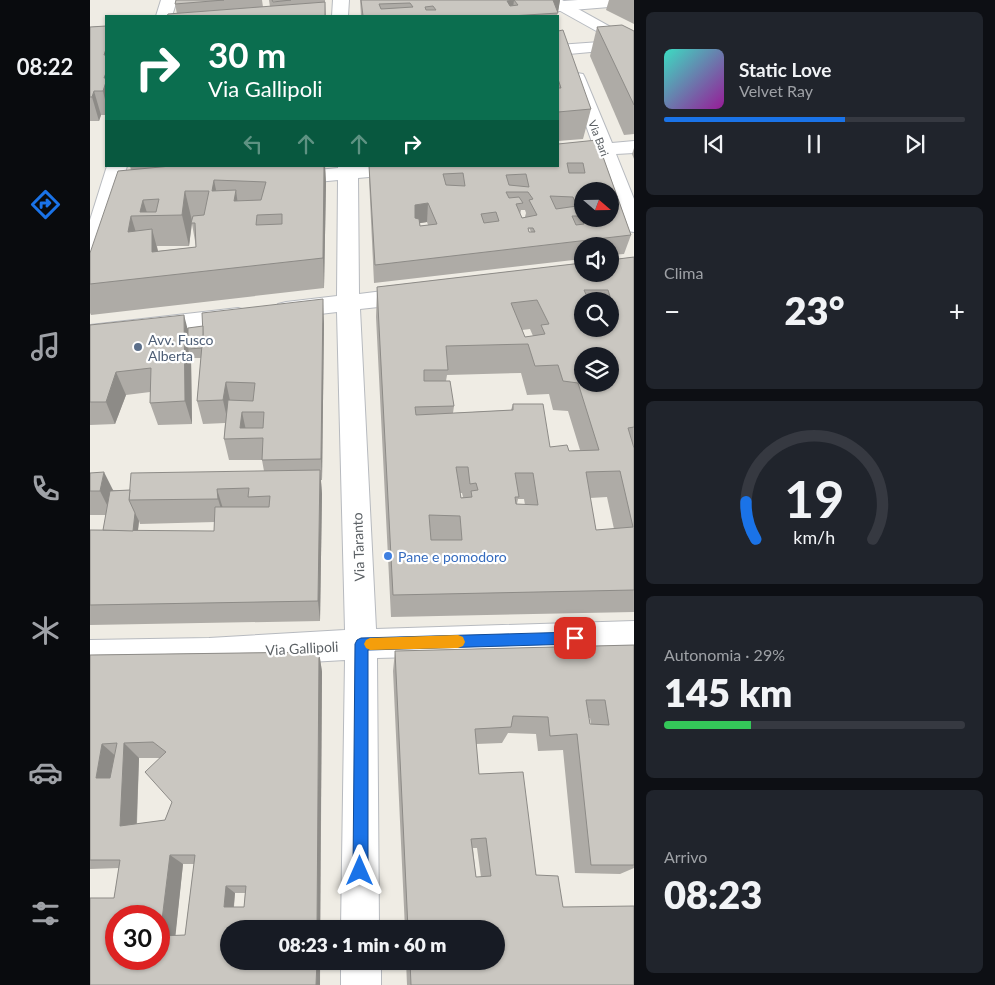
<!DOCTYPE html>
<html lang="it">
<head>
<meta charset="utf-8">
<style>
  :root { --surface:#171b24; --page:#20242c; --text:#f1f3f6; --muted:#9ea1a6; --line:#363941; --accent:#1a73e8 }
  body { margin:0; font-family:Lato,sans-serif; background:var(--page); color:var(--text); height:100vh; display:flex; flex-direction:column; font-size:19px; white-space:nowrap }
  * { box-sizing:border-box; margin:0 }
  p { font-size:16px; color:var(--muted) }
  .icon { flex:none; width:28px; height:28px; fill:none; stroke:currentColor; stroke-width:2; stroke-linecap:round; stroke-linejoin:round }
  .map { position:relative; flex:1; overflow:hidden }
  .details { display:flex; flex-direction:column; gap:12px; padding:12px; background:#0d0f14; width:361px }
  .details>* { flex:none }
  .hud { position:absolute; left:15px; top:15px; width:454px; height:152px; border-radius:0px; box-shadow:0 1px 4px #0004; background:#0b6e4f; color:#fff; overflow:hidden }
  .needle { width:32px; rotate:110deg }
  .controls { position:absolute; left:484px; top:182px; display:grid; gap:10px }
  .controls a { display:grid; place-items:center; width:45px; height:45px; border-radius:50%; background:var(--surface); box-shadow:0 1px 4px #0004; font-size:25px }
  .speed { position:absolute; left:15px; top:905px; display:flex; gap:10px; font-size:25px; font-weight:700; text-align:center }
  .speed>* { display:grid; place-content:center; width:65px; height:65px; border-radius:50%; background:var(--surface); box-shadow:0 1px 4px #0004; line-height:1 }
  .speed .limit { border:8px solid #d22; background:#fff; color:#111 }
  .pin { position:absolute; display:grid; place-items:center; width:42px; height:42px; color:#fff; margin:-21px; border-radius:10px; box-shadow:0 2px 8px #0006 }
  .me { position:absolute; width:55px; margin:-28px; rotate:0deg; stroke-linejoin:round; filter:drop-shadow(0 0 4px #0008) }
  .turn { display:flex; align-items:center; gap:18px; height:105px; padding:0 20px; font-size:22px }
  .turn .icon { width:65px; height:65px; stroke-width:2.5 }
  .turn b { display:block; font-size:35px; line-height:42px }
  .lanes { display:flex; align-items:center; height:48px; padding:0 20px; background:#0003; justify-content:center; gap:25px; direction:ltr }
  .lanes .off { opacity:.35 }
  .big { font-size:38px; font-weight:800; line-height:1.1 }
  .details .card { flex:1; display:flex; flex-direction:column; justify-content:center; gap:8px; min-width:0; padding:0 18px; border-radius:8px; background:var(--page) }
  .details .dial { align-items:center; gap:0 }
  .dial svg { height:130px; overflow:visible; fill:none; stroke:var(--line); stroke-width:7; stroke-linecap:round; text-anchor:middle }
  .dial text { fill:var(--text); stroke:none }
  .song { display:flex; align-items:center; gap:15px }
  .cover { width:60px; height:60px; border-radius:8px; background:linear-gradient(135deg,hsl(170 70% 55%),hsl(300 70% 35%)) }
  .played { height:5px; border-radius:2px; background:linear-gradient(90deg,var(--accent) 60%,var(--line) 60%) }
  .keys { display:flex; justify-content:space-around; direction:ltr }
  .heat { display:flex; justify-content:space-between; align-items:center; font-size:28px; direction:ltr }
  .charge { height:8px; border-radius:4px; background:linear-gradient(90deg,#34c759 29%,var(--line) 0) }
  .trip { position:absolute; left:130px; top:920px; width:285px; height:50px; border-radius:25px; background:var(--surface); box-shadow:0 1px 4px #0004; font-weight:800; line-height:50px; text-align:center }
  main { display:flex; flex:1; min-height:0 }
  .dock { display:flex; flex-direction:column; width:90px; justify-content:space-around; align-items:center; background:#090b0e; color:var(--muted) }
  .dock .icon { width:35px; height:35px }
  .dock .active { color:var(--accent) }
  .dock b { font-size:22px; color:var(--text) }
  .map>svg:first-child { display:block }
</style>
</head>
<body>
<main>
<nav class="dock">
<b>08:22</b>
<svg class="icon active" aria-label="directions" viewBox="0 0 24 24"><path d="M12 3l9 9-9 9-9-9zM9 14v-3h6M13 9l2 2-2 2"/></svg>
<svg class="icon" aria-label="music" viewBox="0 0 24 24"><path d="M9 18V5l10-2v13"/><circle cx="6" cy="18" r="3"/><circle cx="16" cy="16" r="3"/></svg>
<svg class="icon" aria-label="phone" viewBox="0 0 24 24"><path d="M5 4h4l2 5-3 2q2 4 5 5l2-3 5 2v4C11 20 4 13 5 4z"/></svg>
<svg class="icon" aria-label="climate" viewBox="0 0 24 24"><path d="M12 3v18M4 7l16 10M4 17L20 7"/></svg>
<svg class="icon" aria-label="car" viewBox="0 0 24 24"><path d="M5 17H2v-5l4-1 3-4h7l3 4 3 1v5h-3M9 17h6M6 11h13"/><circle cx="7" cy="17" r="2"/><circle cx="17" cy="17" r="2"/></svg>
<svg class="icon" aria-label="filters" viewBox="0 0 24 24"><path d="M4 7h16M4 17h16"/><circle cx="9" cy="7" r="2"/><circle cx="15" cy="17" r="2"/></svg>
</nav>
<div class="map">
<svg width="544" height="985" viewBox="0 0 544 985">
  <rect width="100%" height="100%" fill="#efece4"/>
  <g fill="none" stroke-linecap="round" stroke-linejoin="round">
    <!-- street casing -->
    <g stroke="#b7babf" stroke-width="2">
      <g id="street">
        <polygon points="71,0 87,0 82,16 66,16"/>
        <polygon points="243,0 259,0 258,16 242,16"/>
        <polygon points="488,0 544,0 544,5 445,13 440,11 437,8 440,5 445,3"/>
        <polygon points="538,40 544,42 544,48 468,55 468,45"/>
        <polygon points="487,73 493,74 495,78 522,143 544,141 544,153 526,154 544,199 544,232 537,231 534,226 508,156 468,160 468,148 503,145 479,78 481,74"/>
        <polygon points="17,166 37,166 11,254 8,259 0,261 0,220"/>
        <polygon points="248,166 343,166 341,170 334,172 268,178 269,294 325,287 333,290 336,295 333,300 325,303 270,309 286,629 544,621 544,651 287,658 289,929 251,929 255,660 119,668 0,670 0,640 119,638 255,630 247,312 196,318 188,316 185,310 188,304 196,302 247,296 248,180 197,185 190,183 187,179 190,175 197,173 248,168"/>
        <polygon points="148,308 156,310 160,316 156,322 0,341 0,325"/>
        <rect x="251" y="961" width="40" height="24"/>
      </g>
    </g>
    <!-- secondary casing -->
    <g stroke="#b7bbc1" stroke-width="2">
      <polygon id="secondary" points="453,0 472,0 544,40 544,52 456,3"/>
    </g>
    <!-- street -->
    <use href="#street" fill="#fff" fill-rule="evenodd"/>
    <!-- secondary -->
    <use href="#secondary" fill="#fff" fill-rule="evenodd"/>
  </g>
  <!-- wall -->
  <g fill="#aeaba6" fill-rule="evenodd">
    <polygon points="86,0 172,0 173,7 180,7 179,0 235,0 236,16 87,14 85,4"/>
    <polygon points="270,0 470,0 467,16 271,16"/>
    <polygon points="519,0 544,0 544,24 516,10"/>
    <polygon points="16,26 16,115 11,115 9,121 0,121 0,27"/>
    <polygon points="507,27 544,31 544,134 534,135 500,56"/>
    <polygon points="468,31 501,109 493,139 468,141"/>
    <path d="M507,140L541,235L534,254L520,255V246H492V259L284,283L279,179V166ZM431,210H435L436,213L435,217L432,218L430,215ZM337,222L338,225L330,226V223ZM438,228H439L441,232H439Z"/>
    <polygon points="544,148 544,159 542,154"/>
    <path d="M40,166H235L236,183L234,288L1,315L0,313V253L41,170ZM102,224L105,241L106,247L68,251L67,246H99Z"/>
    <path d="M544,257V612L301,617L286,317L287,287ZM492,301H520V329H492ZM440,329L443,336L435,337L432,330ZM431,373L437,395L459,394L463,410L478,411L490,450L479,451L460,447L423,404L421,410L363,413L364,406L356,381L357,375ZM370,493H372L373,497L371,498ZM517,497L524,529L506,530L500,498ZM428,499H434L435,505L427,504Z"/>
    <path d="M234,323L232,480H231L232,494L230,621L0,625V530H13L16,515H0V473L23,490H40L174,471L172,460H139L134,439L135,423L113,424L107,401L111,358H101L102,424L68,425L60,403V392L36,395L25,424L0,425V325L98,328ZM49,521L50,524L125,522L124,531H48Z"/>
    <path d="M544,645V868L530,874L485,873L473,750L448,751L446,734L418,733L412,743L386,744L389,774L446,875L473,907L544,985H317L316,961H406V929H315L303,671L305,651ZM499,718H500L501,724H500ZM383,848H387L391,877H386Z"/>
    <path d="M229,652L232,672L230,985H0L24,898L29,868L0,869V655ZM49,758H70L82,802L75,820L47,824ZM93,864H104L95,935L85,936ZM145,893H155L154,907H144Z"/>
  </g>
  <!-- shaded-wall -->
  <g fill="#8d8b87">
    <polygon points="424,0 422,16 417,1"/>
    <polygon points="460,0 470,0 468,13"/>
    <polygon points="16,73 16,104 13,91 14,78"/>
    <polygon points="4,91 11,115 9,121 2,97"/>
    <polygon points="234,166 235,166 236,183 234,288 233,258"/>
    <polygon points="124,180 130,210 122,191"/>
    <polygon points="146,190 150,221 144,201"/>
    <polygon points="95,191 102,221 99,246 92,215"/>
    <polygon points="53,200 58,216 50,212"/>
    <polygon points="338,203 337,222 324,224 325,205"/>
    <polygon points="41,216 50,246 38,232"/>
    <polygon points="62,229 70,259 62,252"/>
    <polygon points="233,299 234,323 232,480 231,459"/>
    <polygon points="94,315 100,338 98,349 101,358 102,424 95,401"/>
    <polygon points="26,372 36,395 25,424 16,402"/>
    <polygon points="136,382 141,405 138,423 133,400"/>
    <polygon points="152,412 157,435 150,428"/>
    <polygon points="230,470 232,494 230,621 228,601"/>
    <polygon points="14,472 26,496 22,515 10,491"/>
    <polygon points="127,489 134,512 135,522 128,499"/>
    <polygon points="45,513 49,521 45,553 41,545"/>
    <polygon points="229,652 232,672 230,929 227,929"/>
    <polygon points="34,743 49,758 46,837 30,826"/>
    <polygon points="12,744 29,759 23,792 6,778"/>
    <polygon points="80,855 93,864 85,940 70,936"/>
    <polygon points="136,886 145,893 143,913 134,907"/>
    <polygon points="227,961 230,961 230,985 226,985"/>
  </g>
  <!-- building -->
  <g fill="#cac7c1" stroke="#8d8b87" fill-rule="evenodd">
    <polygon points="86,0 134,0 85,4"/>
    <polygon points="182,0 201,0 183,2"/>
    <path d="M271,0H463L468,13L421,16H273ZM424,0L428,5L420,6L417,1ZM320,3L323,7L291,9L289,4ZM343,6L346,10H336L335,7Z"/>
    <polygon points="235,2 235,16 77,16 78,14"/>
    <polygon points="532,25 544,31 544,105 507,27"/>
    <polygon points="16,26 16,49 14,55 16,55 16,73 14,78 16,78 16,82 13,91 4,91 2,97 0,97 0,27"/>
    <polygon points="473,30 501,109 468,112 468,88 471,88 468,79 468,31"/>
    <path d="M507,140L541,235L285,265L279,166H468V144ZM477,163H493L495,173H479ZM373,173L375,186L356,185L353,174ZM436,174L439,187L419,185L416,175ZM492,191H520V219H492ZM416,192H438L443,199L439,200L447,215L432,218L426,204L433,203L429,197L419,198ZM460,196L483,197L487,206L466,209ZM338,203L347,224L330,226L329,219L325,218V205ZM406,212L409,221L394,223L391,214ZM482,216H490L494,224L486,225ZM438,228H443L445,232H439Z"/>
    <path d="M81,166H234L233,258L0,284V253L28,171ZM124,180L176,182L171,200L144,201L146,190L122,191ZM95,191H119L114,215L103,216L101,223H105L106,247L62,252V229L38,232L41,216L92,215ZM69,199L66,212H50L53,200ZM192,214V224L166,225L167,215Z"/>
    <path d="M544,257V427L538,428L544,448V590L303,595L287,287L492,263V274H520V260ZM494,290H518L526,316H520V329H492V301H499ZM447,300L459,324L451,325L455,334L435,337L421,303ZM438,344L445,366L468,365L473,381L488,383L509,450L479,451L477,445L460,447L453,404H423V410L326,415L325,407L364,406L360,381H334V370H358L356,346ZM492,356H520V384H492ZM366,467H378L380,484L386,483L388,490L381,491L382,497L371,498ZM530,471L543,527L506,530L496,472ZM425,473H443L448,505L426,504L425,497H429ZM339,515L370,516L372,540H341Z"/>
    <path d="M233,299L231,459L172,460L173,438L134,439L138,400L163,401L165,383L136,382L133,400L107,401L113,334L112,313ZM152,412H174L173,428H150Z"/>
    <polygon points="94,315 95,401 60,403 61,368 26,372 16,402 0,402 0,325"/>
    <polygon points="113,326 113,334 112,348 98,349 98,328"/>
    <polygon points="230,470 228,601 0,605 0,530 124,531 125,507 179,507 180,496 158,497 159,488 127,489 128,499 39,500 41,473"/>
    <polygon points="14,472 10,491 0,491 0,473"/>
    <polygon points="40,490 39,500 45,513 43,531 13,530 20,491"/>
    <path d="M544,645V865H501L487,734L460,736L458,717L423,716L421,727L385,729L389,774L433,772L446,875L468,876L473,907L544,906V985H321L320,961H406V929H318L305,651ZM496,700H515L519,725L500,724ZM396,838L401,876L386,877L381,839Z"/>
    <path d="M229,652L227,929H139V961H227L226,985H0V898H24L30,860H0V655ZM63,742L76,752L55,772L82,802L75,820L30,826L34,743ZM27,743L20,778H6L12,744ZM80,855H105L95,935L70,936ZM136,886H156L154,907H134ZM26,916H69V959H26Z"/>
  </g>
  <!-- route -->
  <polygon fill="#1a73e8" stroke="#114b97" points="485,632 490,634 492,638 490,642 485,644 278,650 278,871 276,877 270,879 265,877 263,871 265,644 267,640 271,638"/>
  <!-- slow -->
  <polygon fill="#f59e0b" points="368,635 373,637 375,642 373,646 368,648 280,650 276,648 274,644 276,640 280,638"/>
  <!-- markers -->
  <circle fill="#5c6f8a" stroke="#fff" stroke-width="2" cx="48" cy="347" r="5"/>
  <circle fill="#3f7fe0" stroke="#fff" stroke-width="2" cx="298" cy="556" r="5"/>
  <g text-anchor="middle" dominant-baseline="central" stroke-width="4.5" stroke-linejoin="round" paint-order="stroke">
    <!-- far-street labels -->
    <g font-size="11" fill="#5c6165" stroke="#fff">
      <text transform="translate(509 138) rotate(69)">Via Bari</text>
    </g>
    <!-- service labels -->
    <g font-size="14" fill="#4e5e75" stroke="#fff" text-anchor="start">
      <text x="58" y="339">Avv. Fusco<tspan x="58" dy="16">Alberta</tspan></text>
    </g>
    <!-- street labels -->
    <g font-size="14" fill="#5c6165" stroke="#fff">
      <text transform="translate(268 547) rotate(-92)">Via Taranto</text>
      <text transform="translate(212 648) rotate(-3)">Via Gallipoli</text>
    </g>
    <!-- shop labels -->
    <g font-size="14" fill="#366cbe" stroke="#fff" text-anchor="start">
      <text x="308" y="556">Pane e pomodoro</text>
    </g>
  </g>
</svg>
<div class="controls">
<a><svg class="needle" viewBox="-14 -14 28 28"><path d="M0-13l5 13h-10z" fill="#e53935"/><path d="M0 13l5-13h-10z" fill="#9ea1a6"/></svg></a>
<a><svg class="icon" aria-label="sound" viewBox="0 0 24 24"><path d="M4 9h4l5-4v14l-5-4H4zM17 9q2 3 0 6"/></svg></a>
<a><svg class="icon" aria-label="search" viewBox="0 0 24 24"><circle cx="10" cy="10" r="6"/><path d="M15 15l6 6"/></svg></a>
<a><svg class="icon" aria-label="layers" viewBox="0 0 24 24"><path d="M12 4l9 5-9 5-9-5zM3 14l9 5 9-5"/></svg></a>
</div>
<div class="speed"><div class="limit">30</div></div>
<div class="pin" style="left:485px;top:638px;background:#d93025"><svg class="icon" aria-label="arrive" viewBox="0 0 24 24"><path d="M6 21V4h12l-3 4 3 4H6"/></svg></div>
<svg class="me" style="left:270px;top:871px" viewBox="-20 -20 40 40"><path d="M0-17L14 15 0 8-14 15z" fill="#1a73e8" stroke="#fff" stroke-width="4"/></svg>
<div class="trip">08:23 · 1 min · 60 m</div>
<div class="hud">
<div class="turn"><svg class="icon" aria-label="right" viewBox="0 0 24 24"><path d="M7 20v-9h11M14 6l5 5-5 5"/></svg><div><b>30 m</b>Via Gallipoli</div></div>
<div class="lanes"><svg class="icon off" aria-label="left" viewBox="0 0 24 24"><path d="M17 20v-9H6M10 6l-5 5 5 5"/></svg><svg class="icon off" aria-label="ahead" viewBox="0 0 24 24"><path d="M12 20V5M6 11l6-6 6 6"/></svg><svg class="icon off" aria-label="ahead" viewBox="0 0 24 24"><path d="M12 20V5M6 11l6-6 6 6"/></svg><svg class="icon" aria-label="right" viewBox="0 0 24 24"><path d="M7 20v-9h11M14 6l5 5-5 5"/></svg></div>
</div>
</div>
<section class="details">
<div class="card">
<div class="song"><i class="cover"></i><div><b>Static Love</b><p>Velvet Ray</p></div></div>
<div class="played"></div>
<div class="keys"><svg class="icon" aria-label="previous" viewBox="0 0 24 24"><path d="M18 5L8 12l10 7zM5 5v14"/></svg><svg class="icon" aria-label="pause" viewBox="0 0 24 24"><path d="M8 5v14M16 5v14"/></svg><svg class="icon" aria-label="next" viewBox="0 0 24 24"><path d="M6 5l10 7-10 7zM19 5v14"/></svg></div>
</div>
<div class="card"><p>Clima</p>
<div class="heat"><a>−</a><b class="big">23°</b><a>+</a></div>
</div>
<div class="card dial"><svg viewBox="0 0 100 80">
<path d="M14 69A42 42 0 1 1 86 69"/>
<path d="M14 69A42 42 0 0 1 8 46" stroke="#1a73e8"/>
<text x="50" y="56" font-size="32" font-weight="700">19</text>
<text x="50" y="72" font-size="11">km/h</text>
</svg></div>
<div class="card"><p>Autonomia · 29%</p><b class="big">145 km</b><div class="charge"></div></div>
<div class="card"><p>Arrivo</p><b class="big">08:23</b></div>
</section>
</main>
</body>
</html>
